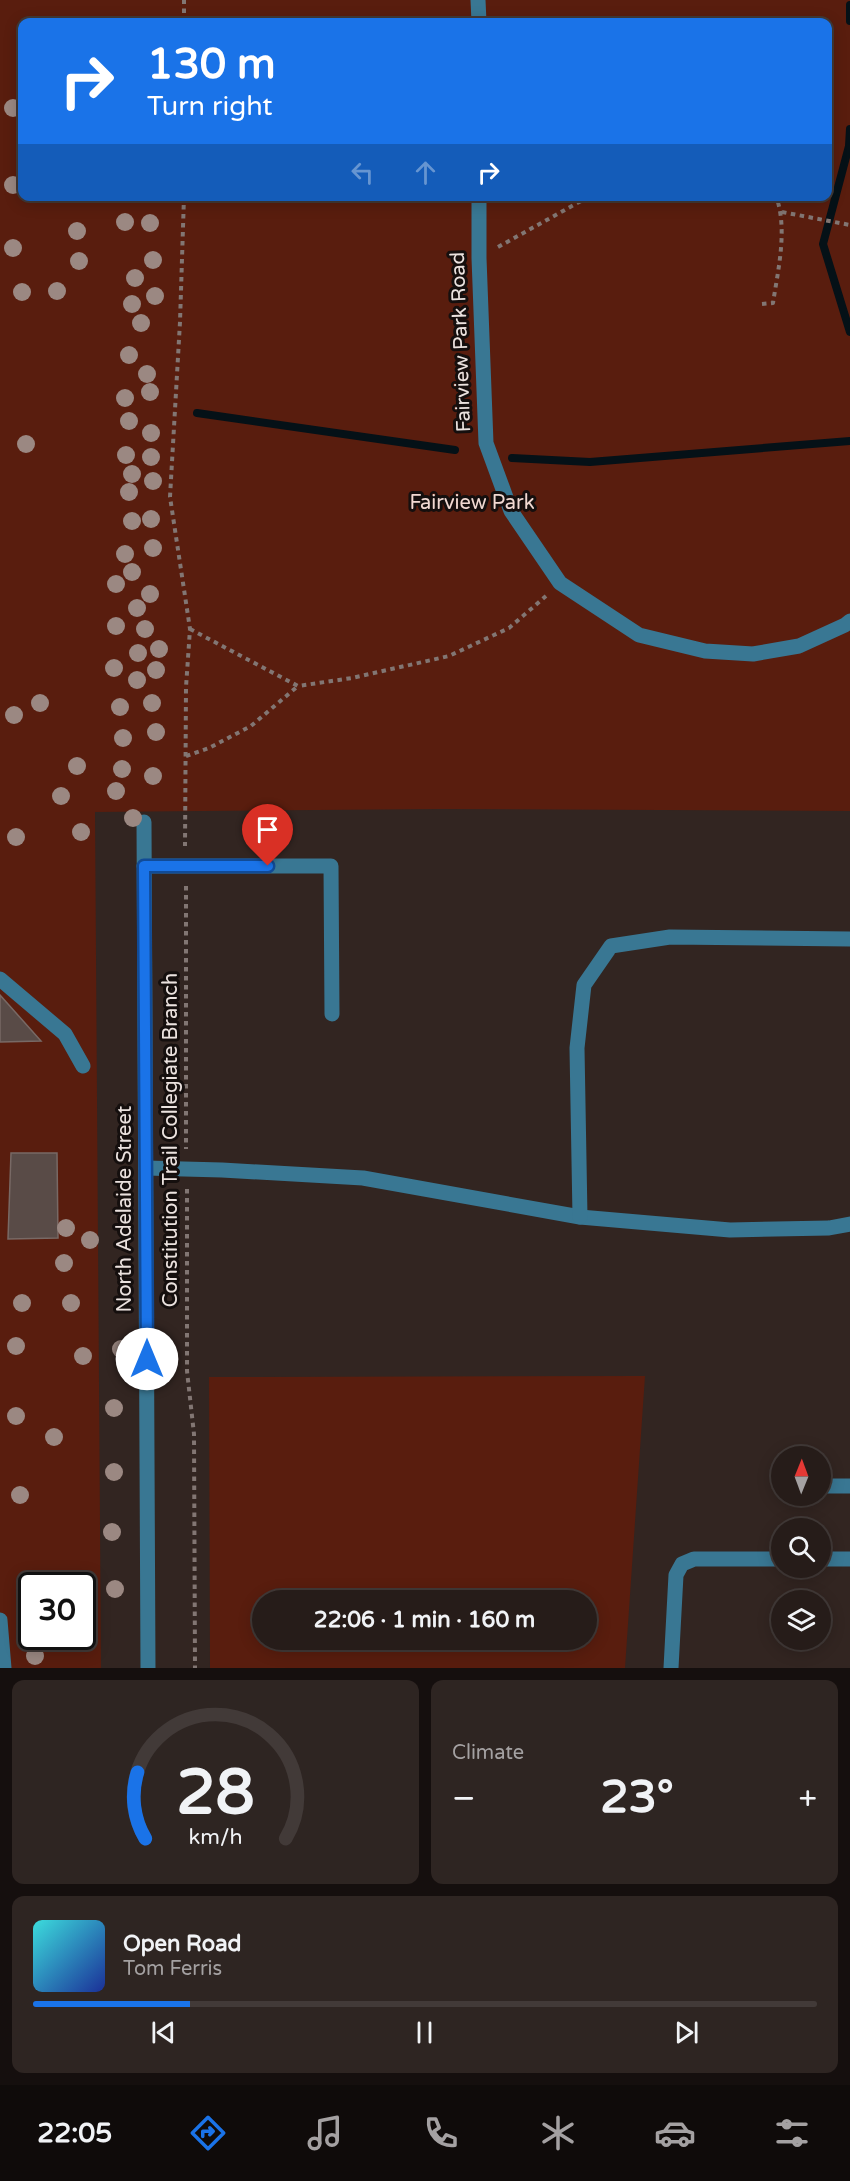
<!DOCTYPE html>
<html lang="en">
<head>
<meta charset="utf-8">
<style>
  :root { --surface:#261c19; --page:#2e2522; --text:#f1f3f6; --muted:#a4a1a2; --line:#423a38; --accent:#1a73e8 }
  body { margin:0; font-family:"Varela Round",sans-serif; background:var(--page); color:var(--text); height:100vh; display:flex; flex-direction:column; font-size:22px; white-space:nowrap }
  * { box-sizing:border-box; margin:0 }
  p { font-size:20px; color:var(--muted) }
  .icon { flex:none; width:33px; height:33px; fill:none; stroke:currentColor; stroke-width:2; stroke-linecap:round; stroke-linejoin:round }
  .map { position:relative; height:1668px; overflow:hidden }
  .details { display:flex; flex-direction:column; gap:12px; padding:12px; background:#150f0e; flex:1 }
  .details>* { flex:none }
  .guide { position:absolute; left:18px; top:18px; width:814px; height:183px; border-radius:12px; box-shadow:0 3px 15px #0003,0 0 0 2px var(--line); background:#1a73e8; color:#fff; overflow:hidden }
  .needle { width:39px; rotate:1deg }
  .fabs { position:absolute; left:771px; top:1446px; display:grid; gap:12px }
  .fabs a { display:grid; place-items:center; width:60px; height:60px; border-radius:50%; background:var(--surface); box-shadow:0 3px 15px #0003,0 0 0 2px var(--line); font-size:30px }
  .speed { position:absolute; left:18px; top:1572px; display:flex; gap:12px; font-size:30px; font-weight:700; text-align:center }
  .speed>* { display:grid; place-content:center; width:78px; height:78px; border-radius:50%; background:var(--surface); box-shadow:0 3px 15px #0003,0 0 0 2px var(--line); line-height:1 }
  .speed .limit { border:3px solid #111; border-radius:9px; background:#fff; color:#111 }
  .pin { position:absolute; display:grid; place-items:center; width:51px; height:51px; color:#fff; margin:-62px -26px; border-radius:50% 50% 50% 0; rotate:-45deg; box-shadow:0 0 6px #0007 }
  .pin .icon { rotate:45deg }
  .me { position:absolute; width:66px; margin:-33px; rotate:0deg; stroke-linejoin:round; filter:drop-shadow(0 0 4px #0008) }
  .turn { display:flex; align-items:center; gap:21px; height:126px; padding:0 30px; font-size:27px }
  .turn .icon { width:78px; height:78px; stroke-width:2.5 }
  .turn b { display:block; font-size:42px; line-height:51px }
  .lanes { display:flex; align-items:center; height:57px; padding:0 30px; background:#0003; justify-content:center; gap:30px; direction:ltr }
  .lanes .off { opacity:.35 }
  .big { font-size:45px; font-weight:700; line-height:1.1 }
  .details .widget { flex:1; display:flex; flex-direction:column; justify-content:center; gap:9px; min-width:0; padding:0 21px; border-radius:12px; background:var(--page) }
  .details .dial { align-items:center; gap:0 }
  .dial svg { height:156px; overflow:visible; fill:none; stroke:var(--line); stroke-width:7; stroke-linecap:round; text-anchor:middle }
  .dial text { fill:var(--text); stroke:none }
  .song { display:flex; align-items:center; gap:18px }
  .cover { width:72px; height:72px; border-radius:9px; background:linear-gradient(135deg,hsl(180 70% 55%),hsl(230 70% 35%)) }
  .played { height:6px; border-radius:3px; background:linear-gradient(90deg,var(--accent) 20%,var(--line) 20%) }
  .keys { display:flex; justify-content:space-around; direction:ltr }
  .heat { display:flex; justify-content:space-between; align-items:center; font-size:33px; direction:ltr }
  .details .tiles { flex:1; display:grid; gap:12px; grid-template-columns:1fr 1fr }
  .widget:last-child { grid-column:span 2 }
  .trip { position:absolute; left:252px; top:1590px; width:345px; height:60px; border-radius:30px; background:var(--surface); box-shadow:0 3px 15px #0003,0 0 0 2px var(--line); font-weight:700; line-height:60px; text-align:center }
  .tab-bar { display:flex; height:96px; justify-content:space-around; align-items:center; background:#0f0b0a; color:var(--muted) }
  .tab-bar .icon { width:42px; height:42px }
  .tab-bar .selected { color:var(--accent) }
  .tab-bar b { font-size:27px; color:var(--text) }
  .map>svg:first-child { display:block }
</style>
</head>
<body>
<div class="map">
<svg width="850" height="1668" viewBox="0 0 850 1668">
  <rect width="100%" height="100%" fill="#322521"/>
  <!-- green -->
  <g fill="#591d0e" fill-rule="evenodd">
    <path d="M0,0H850V811L440,809L95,812L101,1668H0ZM22,22H828V196H22ZM32,1586H82V1636H32Z"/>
    <path d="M645,1376L625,1668H210L209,1377ZM262,1600H586V1640H262Z"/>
  </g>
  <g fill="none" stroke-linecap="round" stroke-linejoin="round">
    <!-- stream -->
    <g stroke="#051117" stroke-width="8">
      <polyline points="850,5 850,21"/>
      <polyline points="850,129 849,146 823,244 850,332"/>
      <polyline points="197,413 455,450"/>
      <polyline points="512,458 590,462 850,441"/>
    </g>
  </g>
  <!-- building -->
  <g fill="#594b47" stroke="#786965" stroke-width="1.5">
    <polygon points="0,995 8,1004 41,1041 0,1042"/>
    <polygon points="11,1153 57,1153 58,1238 8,1239"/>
  </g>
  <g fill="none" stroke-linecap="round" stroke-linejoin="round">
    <!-- path -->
    <g stroke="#827673" stroke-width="4" stroke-dasharray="4.5 4.5" stroke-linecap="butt">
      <polyline points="184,22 184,0"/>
      <polyline points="184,196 180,322 170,497 190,629 186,687 185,846"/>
      <polyline points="782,212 850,225"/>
      <polyline points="498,247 590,196"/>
      <path d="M762,304L773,303C778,270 788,229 776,196"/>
      <polyline points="190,629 298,686 352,678 449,656 509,628 546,596"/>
      <polyline points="186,756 209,748 251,726 298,686"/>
      <polyline points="186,886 186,1149"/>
      <polyline points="187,1189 187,1371 194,1434 195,1668"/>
    </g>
    <!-- minor -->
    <g stroke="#397793" stroke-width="15">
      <polyline points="478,0 479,22"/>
      <polyline points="479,196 479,258 486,443 511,511 560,583 639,635 705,651 753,654 799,646 845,625 850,621"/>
      <polyline points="144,822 148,1668"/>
      <polyline points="144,866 331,866 332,1014"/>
      <polyline points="0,979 65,1034 83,1066"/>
      <polyline points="146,1168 222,1170 363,1178 580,1217 730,1230 829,1228 850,1224"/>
      <polyline points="580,1217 577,1048 584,985 611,946 670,937 850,939"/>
      <polyline points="820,1486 850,1486"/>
      <polyline points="820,1559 850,1559"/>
      <polyline points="0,1620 4,1668"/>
      <polyline points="671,1668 676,1575 682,1564 694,1559 782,1559"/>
    </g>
  </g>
  <!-- trees -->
  <g fill="#9b8882">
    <circle cx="13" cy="108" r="9"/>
    <circle cx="13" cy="185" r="9"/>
    <circle cx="125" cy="222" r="9"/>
    <circle cx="150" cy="223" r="9"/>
    <circle cx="77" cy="231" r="9"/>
    <circle cx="13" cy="248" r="9"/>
    <circle cx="153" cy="260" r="9"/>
    <circle cx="79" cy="261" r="9"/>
    <circle cx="135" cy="278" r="9"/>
    <circle cx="57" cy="291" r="9"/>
    <circle cx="22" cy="292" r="9"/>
    <circle cx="155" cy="296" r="9"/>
    <circle cx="132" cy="304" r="9"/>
    <circle cx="141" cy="323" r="9"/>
    <circle cx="129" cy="355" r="9"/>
    <circle cx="147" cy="374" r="9"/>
    <circle cx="150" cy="392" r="9"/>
    <circle cx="125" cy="398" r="9"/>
    <circle cx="129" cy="421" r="9"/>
    <circle cx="151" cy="433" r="9"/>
    <circle cx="26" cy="444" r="9"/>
    <circle cx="126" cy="455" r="9"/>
    <circle cx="151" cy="457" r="9"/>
    <circle cx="132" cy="474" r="9"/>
    <circle cx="153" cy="481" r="9"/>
    <circle cx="129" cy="492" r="9"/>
    <circle cx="151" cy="519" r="9"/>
    <circle cx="132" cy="521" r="9"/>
    <circle cx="153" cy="548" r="9"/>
    <circle cx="125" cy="554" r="9"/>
    <circle cx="132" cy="572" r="9"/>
    <circle cx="116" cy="584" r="9"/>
    <circle cx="150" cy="594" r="9"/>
    <circle cx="137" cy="608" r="9"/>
    <circle cx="116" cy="626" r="9"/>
    <circle cx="145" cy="629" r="9"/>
    <circle cx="159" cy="649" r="9"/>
    <circle cx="138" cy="653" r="9"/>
    <circle cx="114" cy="668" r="9"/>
    <circle cx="156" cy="670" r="9"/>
    <circle cx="137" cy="680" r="9"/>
    <circle cx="40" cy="703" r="9"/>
    <circle cx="152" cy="703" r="9"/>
    <circle cx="120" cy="707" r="9"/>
    <circle cx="14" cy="715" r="9"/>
    <circle cx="156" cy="732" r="9"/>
    <circle cx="123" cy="738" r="9"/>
    <circle cx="77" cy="766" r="9"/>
    <circle cx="122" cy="769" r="9"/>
    <circle cx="153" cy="776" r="9"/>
    <circle cx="116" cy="791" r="9"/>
    <circle cx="61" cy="796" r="9"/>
    <circle cx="133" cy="818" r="9"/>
    <circle cx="81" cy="832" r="9"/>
    <circle cx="16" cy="837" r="9"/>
    <circle cx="66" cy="1228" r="9"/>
    <circle cx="90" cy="1240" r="9"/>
    <circle cx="64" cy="1263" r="9"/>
    <circle cx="22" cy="1303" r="9"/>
    <circle cx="71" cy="1303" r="9"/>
    <circle cx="16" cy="1346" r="9"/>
    <circle cx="121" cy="1349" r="9"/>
    <circle cx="83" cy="1356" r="9"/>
    <circle cx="114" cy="1408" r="9"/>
    <circle cx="16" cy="1416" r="9"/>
    <circle cx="54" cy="1437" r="9"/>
    <circle cx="114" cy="1472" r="9"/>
    <circle cx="20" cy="1495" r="9"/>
    <circle cx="112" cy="1532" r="9"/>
    <circle cx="115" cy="1589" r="9"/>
    <circle cx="35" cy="1656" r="9"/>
  </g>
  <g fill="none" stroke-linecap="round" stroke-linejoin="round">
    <!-- route casing -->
    <g stroke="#114b97" stroke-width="15">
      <polyline id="route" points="147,1359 144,866 268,866"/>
    </g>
    <!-- route -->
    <use href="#route" stroke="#1a73e8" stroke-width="10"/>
  </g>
  <g text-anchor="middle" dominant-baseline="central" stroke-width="6" stroke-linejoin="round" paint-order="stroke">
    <!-- street labels -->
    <g font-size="20" fill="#ebe2df" stroke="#150f0e">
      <text transform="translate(461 342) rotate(-92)">Fairview Park Road</text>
      <text transform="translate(171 1140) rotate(-90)">Constitution Trail Collegiate Branch</text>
      <text transform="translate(125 1209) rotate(-90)">North Adelaide Street</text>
    </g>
    <!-- park labels -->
    <g font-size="20" fill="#f1d9d2" stroke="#150f0e">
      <text x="472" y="503">Fairview Park</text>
    </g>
  </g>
</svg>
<div class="fabs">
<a><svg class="needle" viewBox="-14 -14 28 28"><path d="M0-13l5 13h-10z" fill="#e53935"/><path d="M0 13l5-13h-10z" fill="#a4a1a2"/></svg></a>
<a><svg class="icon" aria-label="search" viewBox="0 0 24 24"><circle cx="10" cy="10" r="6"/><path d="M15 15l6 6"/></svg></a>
<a><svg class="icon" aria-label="layers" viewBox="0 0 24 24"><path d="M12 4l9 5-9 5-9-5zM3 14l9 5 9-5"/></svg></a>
</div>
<div class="speed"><div class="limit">30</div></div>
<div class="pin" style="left:268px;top:866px;background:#d93025"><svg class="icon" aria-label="arrive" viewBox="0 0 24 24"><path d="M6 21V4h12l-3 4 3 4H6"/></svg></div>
<svg class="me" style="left:147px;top:1359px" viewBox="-20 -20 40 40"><circle r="19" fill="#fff"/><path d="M0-13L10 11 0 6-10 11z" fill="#1a73e8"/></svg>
<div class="trip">22:06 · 1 min · 160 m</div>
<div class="guide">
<div class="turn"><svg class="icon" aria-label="right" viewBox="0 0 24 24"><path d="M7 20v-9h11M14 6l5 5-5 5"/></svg><div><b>130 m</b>Turn right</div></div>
<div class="lanes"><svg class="icon off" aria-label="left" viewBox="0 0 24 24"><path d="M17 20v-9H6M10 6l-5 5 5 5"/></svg><svg class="icon off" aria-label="ahead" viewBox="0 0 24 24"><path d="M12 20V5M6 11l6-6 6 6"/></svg><svg class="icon" aria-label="right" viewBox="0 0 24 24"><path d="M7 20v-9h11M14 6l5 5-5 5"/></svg></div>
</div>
</div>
<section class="details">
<div class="tiles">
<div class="widget dial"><svg viewBox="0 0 100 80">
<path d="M14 69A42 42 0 1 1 86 69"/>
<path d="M14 69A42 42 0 0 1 10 35" stroke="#1a73e8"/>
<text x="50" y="56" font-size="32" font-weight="700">28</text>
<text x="50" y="72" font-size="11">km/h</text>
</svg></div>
<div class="widget"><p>Climate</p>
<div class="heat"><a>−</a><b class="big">23°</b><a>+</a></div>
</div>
<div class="widget">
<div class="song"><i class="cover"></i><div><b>Open Road</b><p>Tom Ferris</p></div></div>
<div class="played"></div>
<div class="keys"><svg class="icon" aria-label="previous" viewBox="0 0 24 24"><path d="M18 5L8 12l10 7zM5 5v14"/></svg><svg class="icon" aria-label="pause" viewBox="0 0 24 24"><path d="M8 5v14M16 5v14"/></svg><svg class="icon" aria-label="next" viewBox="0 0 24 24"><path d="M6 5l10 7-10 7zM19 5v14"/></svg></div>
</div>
</div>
</section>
<nav class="tab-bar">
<b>22:05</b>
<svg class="icon selected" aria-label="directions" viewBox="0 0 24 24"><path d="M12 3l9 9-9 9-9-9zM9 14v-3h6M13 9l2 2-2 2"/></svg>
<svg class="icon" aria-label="music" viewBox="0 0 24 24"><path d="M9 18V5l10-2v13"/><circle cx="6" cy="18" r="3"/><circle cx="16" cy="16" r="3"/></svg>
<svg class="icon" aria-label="phone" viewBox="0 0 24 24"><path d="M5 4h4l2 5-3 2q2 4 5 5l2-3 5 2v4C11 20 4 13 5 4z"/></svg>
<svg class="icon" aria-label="climate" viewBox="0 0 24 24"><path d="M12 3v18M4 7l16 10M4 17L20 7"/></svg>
<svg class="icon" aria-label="car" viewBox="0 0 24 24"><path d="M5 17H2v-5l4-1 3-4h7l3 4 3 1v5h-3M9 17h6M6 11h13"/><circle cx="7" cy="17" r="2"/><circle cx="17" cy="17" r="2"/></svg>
<svg class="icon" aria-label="filters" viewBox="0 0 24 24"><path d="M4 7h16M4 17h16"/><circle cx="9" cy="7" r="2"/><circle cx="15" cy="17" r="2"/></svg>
</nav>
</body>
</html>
